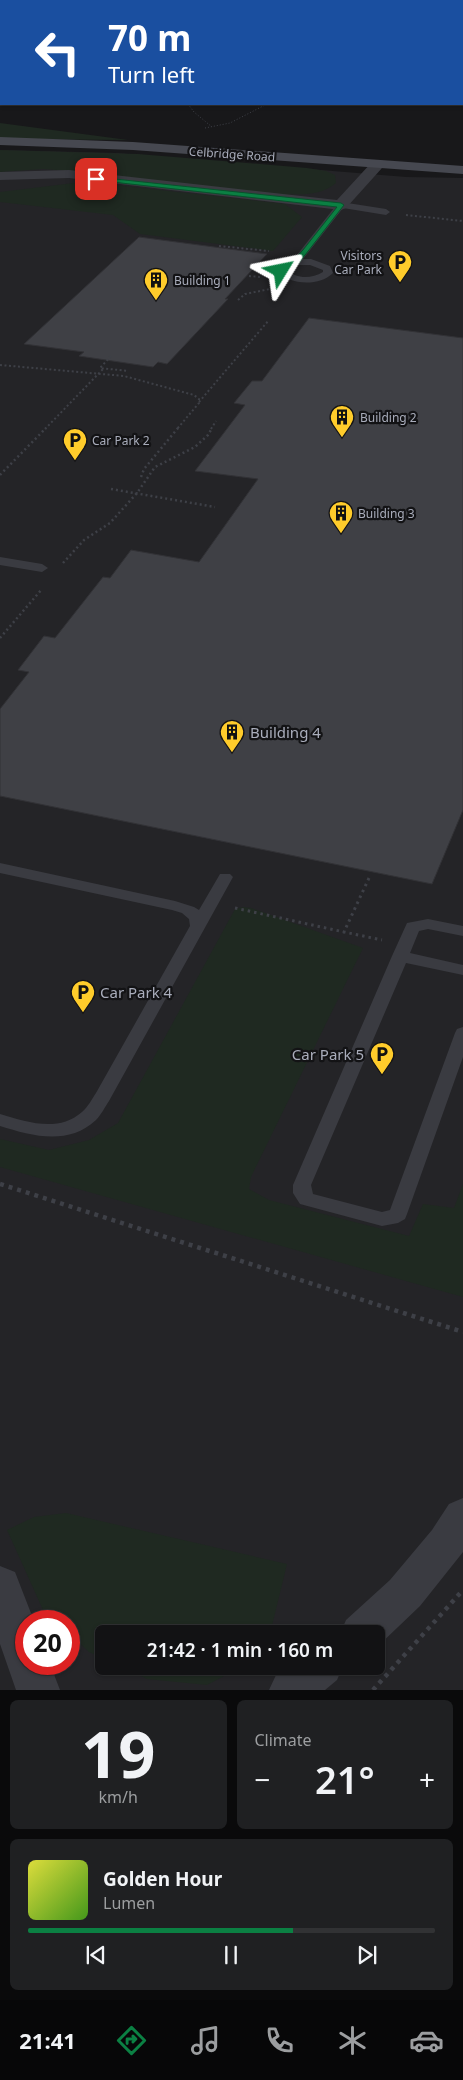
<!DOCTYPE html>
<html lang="en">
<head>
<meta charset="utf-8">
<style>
  :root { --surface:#121214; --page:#1f2022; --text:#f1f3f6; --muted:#9c9ea0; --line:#313234; --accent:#0b8043 }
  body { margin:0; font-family:"Noto Sans",sans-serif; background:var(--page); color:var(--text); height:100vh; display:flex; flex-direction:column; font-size:19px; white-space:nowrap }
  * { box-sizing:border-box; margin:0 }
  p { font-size:16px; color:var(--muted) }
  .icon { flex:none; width:28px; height:28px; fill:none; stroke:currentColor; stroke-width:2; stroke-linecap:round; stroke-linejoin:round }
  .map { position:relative; height:1690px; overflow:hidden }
  .sheet { display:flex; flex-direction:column; gap:10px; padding:10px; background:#0a0a0b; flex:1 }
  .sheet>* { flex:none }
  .banner { position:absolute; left:0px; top:0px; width:464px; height:105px; box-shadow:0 1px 4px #0004,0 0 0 1px var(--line); background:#1a4fa0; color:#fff; overflow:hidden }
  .speed { position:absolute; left:15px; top:1610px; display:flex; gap:10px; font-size:25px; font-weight:700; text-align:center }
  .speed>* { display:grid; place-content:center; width:65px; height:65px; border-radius:50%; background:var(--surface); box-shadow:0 1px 4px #0004,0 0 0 1px var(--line); line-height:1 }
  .speed .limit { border:8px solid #d22; background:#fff; color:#111 }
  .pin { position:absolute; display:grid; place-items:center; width:42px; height:42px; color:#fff; margin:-21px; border-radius:10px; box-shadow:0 2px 8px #0006 }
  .me { position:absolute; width:55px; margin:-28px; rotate:55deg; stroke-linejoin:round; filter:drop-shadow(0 0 4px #0008) }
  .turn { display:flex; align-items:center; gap:18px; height:105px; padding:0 25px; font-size:22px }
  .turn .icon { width:65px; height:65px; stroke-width:2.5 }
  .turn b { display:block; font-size:35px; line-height:42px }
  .big { font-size:38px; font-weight:600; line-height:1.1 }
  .sheet .card { flex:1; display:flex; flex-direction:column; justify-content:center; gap:8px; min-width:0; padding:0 18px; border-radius:8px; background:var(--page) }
  .sheet .dial { align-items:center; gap:0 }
  .dial b { font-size:65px; line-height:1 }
  .song { display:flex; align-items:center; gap:15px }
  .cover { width:60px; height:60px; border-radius:8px; background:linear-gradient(135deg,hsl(60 70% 55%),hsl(100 70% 35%)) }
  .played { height:5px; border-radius:2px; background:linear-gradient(90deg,var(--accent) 65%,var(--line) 65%) }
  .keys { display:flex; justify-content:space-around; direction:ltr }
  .heat { display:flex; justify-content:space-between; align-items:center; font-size:28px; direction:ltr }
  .sheet .tiles { flex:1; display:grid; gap:10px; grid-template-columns:1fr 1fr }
  .card:last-child { grid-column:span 2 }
  .trip { position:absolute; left:95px; top:1625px; width:290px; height:50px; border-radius:8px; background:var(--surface); box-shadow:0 1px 4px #0004,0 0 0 1px var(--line); font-weight:600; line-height:50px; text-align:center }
  .tabs { display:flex; height:80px; justify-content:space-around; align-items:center; background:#070708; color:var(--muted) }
  .tabs .icon { width:35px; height:35px }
  .tabs .on { color:var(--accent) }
  .tabs b { font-size:22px; color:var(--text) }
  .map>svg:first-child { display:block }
</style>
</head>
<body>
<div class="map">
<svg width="463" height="1690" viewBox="0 0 463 1690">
  <rect width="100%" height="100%" fill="#18181a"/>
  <!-- built -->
  <path fill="#242427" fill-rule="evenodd" d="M0,150L117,153L406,177L463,178V1690H0ZM26,1621H69V1664H26ZM104,1634H376V1666H104Z"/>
  <!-- green -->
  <g fill="#1f2921">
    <polygon points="0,123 128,140 0,139"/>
    <path d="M0,150L138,154L307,168L326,171L335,175L336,183C323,194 307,195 290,194L288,196L70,171L43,169L0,172Z"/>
    <polygon points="74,183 114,185 285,204 302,217 273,251 140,234 113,215 0,202 0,192"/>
    <polygon points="243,907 251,908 363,948 251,1177 249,1189 269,1200 409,1236 423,1204 454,1208 463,1184 463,1297 0,1167 0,1139 49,1150 89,1140 118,1123 235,909"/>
    <polygon points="66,1513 287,1564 270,1634 104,1634 104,1659 89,1652 69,1633 69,1621 55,1621 43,1610 7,1530 34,1517"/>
    <polygon points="120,1666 243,1666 207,1685 147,1679"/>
  </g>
  <!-- building -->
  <g fill="#3f4045" stroke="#323236">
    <polygon points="139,237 267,254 225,299 228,299 167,364 158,362 153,367 79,356 84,352 24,344"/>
    <polygon points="309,318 463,338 463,810 432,884 0,796 0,709 29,672 18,670 44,636 55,638 103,577 110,578 131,550 199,562 258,479 195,471 245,405 234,403 252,381 262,381"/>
  </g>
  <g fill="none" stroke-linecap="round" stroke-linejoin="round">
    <!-- path-far4 -->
    <g stroke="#3e4047" stroke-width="1" stroke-dasharray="1 2" stroke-linecap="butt">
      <polyline points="188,104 194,112 212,127"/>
      <polyline points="205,128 230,123 267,104"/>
    </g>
    <!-- path-far3 -->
    <g stroke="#3e4047" stroke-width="2" stroke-dasharray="2 2.5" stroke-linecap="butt">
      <polyline points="406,215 463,221"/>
      <polyline points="219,246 269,251"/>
      <polyline points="249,276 261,277"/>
      <polyline points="238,300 245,294 270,289"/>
      <polyline points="111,356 100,368 128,371"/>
      <polyline points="0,365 124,376 194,395 199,399 199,403 177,429"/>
      <polyline points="199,402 269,320"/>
      <polyline points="45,429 104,368"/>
      <polyline points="211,429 216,421"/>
    </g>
    <!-- path-far2 -->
    <g stroke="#3e4047" stroke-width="2.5" stroke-dasharray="2 3" stroke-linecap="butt">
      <polyline points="0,475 46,428"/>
      <polyline points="141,477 144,469 178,428"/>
      <polyline points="111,489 215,507"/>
      <polyline points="63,563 84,540 110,523 137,493 155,467 195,447 208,435 212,428"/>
      <polyline points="0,638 42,589"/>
    </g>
    <!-- path-far1 -->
    <g stroke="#3e4047" stroke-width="3" stroke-dasharray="2.5 4" stroke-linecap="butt">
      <polyline points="369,878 344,932 382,940"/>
      <polyline points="235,908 344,932"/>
    </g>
    <!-- path -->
    <g stroke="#3e4047" stroke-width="4.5" stroke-dasharray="4 5" stroke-linecap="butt">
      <polyline points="0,1184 463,1332"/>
      <polyline points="373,1690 463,1590"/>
    </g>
    <!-- lane -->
    <g fill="#3a3b41" fill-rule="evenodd">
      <path d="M341,202L386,209L390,212L386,215L343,208L303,259H311L330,266L333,273C319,287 289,285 276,271L281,264L293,260L338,203ZM297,265H310L323,270V272C311,279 297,279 286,270L287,268Z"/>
      <polygon points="0,557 42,564 48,568 42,572 0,565"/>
      <path d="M0,863L175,901L194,907L199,910L220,874H230L233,877L109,1101C105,1107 101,1115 96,1120C68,1146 32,1136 0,1126V1114C27,1122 58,1133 82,1112C88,1107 92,1099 96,1093L190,926L189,919L182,913L172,910L0,873Z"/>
      <polygon points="428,919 463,926 463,936 428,929 419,931 410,953 463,965 463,975 406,963 311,1185 313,1194 382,1212 390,1210 455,1033 457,1029 463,1027 463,1057 407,1214 405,1219 398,1223 382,1226 300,1204 293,1193 293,1185 392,956 407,923"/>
    </g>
    <!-- street -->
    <g fill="#3a3b41" fill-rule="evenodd">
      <polygon points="377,161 382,162 384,165 382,168 346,208 341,210 69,178 0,180 0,172 69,170 337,200 372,162"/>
      <polygon points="463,1498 463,1552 420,1606 376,1648 376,1634 340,1634 346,1620 390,1580 432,1530 449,1504"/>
      <polygon points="0,1566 15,1572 34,1621 26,1621 26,1664 50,1664 60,1690 16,1690 0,1644"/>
      <polygon points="288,1666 343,1666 337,1680 325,1690 269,1690 276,1675"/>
    </g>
    <!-- secondary -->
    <polygon fill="#464850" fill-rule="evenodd" points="0,137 133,142 463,166 463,174 133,150 0,145"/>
  </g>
  <!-- route -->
  <polygon fill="#0b8043" stroke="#07532c" points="96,177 341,203 344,205 298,264 287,267 281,273 277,271 282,264 293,261 303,250 337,207 94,180"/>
  <!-- icons -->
  <defs>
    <g id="parking-pin" transform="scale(1.25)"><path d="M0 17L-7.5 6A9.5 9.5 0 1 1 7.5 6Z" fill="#ffcc2b" stroke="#131315"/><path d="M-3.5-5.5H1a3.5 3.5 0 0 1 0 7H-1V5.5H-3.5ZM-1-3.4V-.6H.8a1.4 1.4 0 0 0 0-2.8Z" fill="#111"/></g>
    <g id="building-pin" transform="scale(1.25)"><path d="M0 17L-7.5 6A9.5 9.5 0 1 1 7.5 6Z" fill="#ffcc2b" stroke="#131315"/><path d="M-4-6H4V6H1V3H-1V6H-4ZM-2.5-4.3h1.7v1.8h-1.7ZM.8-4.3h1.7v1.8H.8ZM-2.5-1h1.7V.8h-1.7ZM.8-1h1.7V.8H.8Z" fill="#111"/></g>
  </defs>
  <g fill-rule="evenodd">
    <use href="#parking-pin" x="400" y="262"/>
    <use href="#building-pin" x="156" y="280"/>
    <use href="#building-pin" x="342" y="417"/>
    <use href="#parking-pin" x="75" y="440"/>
    <use href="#building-pin" x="341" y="513"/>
    <use href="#building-pin" x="232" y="732"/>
    <use href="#parking-pin" x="83" y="992"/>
    <use href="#parking-pin" x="382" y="1054"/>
  </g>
  <g text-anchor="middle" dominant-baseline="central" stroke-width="4.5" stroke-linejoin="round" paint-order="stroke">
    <!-- far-street labels -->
    <g font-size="12" fill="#a9adbb" stroke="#131315">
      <text transform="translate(232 154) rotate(4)">Celbridge Road</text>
    </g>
    <!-- far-poi labels -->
    <g font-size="12" fill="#a9adbb" stroke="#131315" text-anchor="start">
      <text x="382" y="255" text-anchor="end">Visitors<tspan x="382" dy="14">Car Park</tspan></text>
      <text x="174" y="280">Building 1</text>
      <text x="360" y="417">Building 2</text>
      <text x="92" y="440">Car Park 2</text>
      <text x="358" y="513">Building 3</text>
    </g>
    <!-- poi labels -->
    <g font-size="15" fill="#a9adbb" stroke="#131315" text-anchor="start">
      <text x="250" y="732">Building 4</text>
      <text x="100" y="992">Car Park 4</text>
      <text x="364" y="1054" text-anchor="end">Car Park 5</text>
    </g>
  </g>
</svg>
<div class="speed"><div class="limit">20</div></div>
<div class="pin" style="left:96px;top:179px;background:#d93025"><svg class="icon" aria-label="arrive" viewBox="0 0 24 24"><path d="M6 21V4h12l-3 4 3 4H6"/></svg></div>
<svg class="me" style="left:281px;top:271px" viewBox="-20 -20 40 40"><path d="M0-17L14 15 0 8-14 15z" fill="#0b8043" stroke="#fff" stroke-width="4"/></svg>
<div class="trip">21:42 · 1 min · 160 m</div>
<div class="banner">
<div class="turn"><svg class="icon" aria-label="left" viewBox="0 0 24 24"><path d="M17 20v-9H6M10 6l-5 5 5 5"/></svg><div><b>70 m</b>Turn left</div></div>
</div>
</div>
<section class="sheet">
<div class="tiles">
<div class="card dial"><b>19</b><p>km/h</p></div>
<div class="card"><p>Climate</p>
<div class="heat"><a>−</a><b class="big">21°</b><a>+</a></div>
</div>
<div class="card">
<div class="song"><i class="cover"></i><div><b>Golden Hour</b><p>Lumen</p></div></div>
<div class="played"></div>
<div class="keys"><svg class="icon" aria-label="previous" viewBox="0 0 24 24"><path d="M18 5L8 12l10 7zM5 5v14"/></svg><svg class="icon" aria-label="pause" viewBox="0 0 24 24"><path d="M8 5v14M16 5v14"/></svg><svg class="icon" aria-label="next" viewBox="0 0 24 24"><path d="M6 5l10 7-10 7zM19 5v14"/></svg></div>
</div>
</div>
</section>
<nav class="tabs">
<b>21:41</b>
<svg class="icon on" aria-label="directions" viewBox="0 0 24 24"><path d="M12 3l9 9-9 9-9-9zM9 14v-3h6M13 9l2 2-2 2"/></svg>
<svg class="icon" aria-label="music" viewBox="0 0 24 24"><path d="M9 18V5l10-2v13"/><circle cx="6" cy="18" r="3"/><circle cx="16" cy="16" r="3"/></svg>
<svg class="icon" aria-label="phone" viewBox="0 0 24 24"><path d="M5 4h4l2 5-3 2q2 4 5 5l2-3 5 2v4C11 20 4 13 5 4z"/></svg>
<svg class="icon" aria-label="climate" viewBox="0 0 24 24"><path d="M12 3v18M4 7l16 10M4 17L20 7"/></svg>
<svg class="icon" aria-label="car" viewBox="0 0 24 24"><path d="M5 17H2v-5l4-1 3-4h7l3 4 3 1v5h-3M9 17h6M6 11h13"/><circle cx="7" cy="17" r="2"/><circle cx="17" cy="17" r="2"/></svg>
</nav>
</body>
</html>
